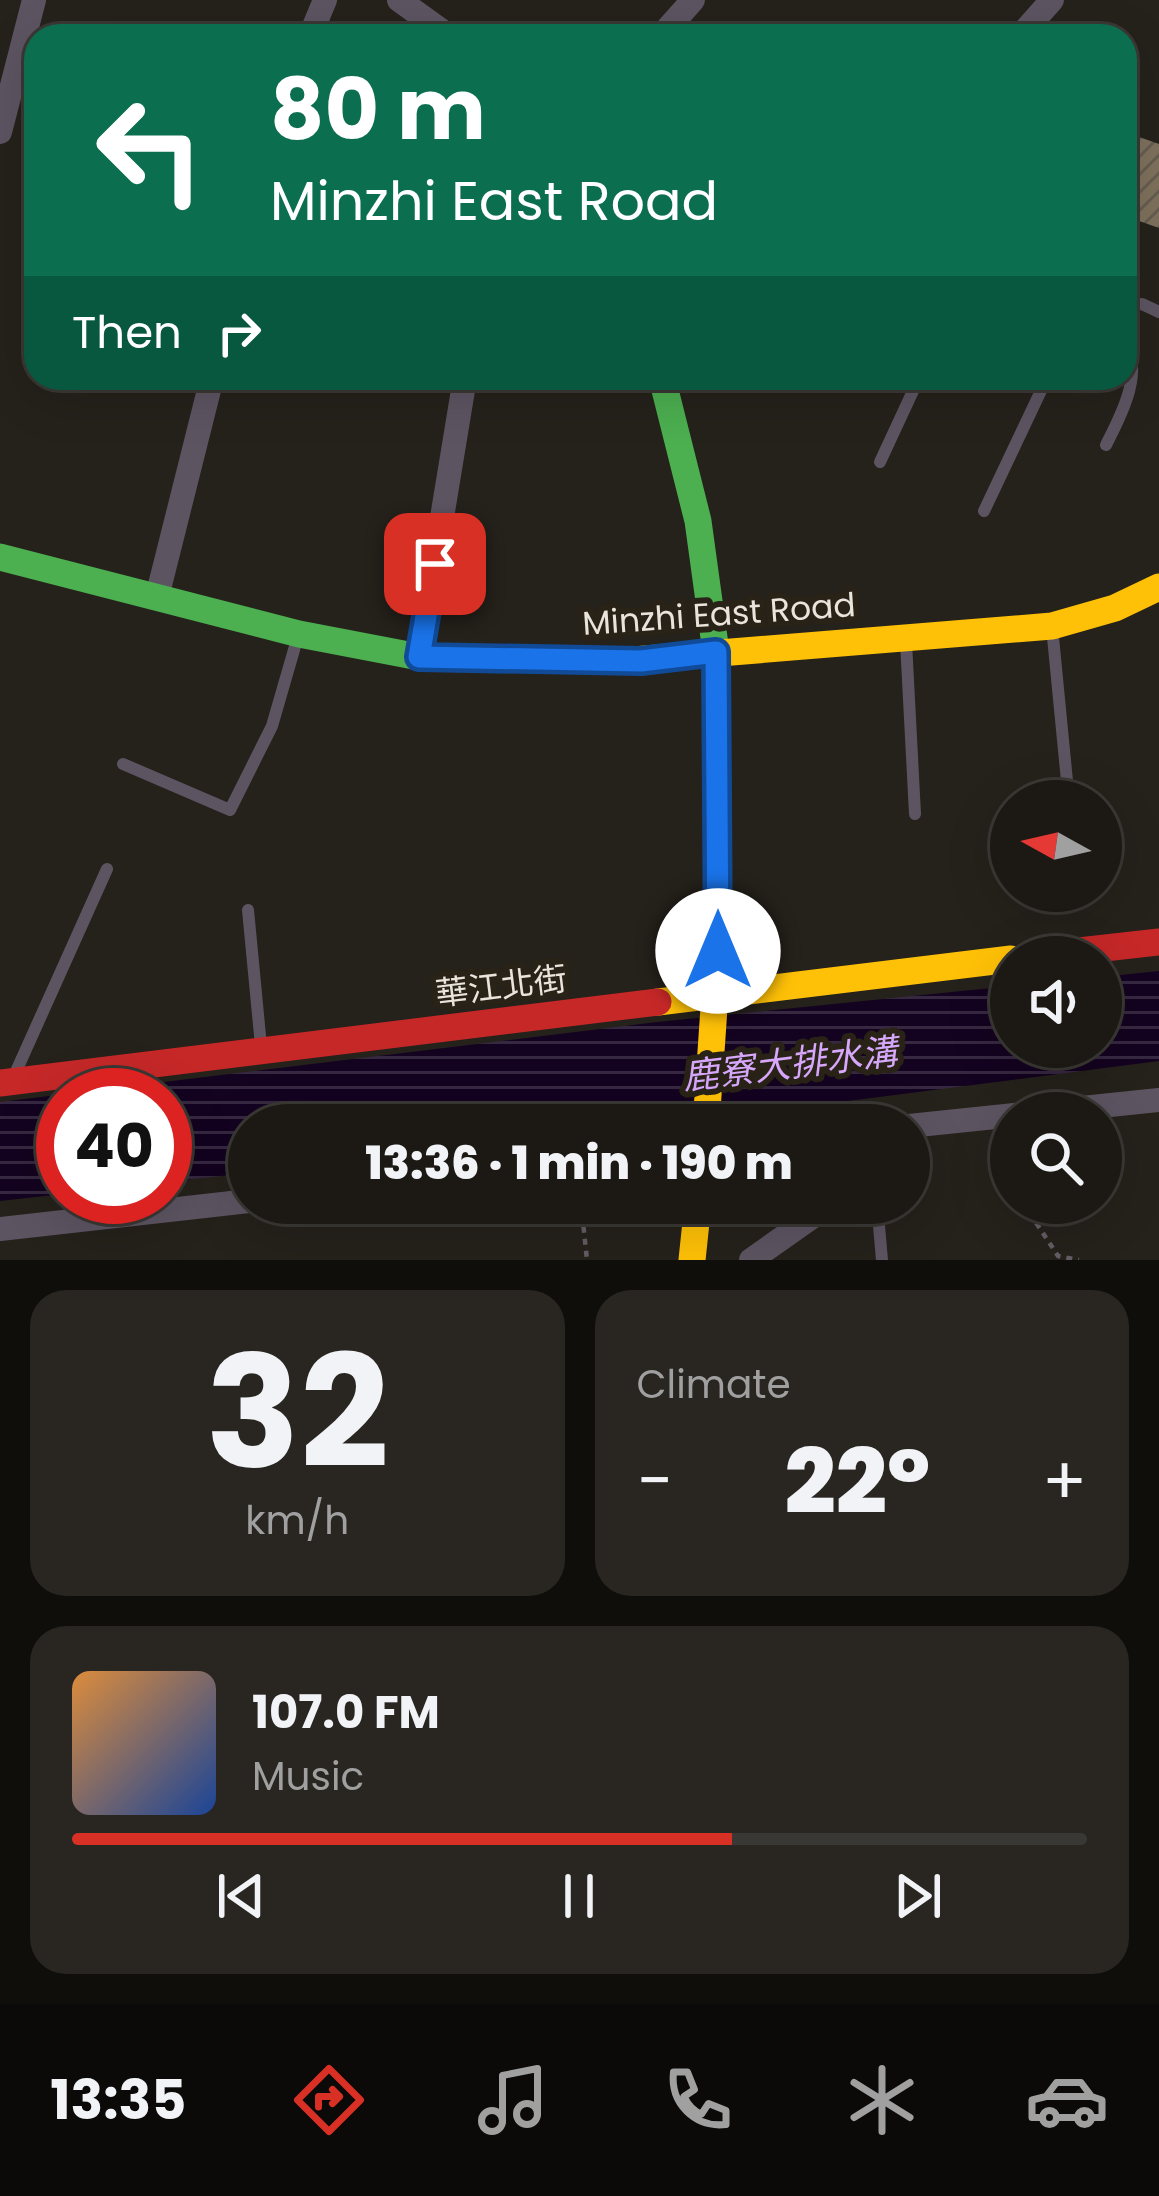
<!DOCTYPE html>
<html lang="en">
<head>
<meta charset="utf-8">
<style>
  :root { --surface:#1c1914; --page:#292622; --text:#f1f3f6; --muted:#a0a0a0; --line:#3a3834; --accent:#d93025 }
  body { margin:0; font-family:Poppins,"Noto Sans TC",sans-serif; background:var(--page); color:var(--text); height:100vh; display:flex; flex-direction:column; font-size:45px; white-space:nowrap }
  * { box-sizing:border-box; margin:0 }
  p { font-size:39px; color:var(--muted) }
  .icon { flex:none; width:66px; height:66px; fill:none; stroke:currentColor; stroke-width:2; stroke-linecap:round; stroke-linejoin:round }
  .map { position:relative; height:1260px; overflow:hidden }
  .details { display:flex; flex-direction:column; gap:30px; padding:30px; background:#0f0e0b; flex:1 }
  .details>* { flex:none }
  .guide { position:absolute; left:24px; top:24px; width:1113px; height:366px; border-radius:36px; box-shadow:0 12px 48px #0002,0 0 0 3px var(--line); background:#0b6e4f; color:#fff; overflow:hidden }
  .needle { width:78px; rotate:278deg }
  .tools { position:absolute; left:990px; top:780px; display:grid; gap:24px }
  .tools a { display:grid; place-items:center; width:132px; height:132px; border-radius:50%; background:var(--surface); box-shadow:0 12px 48px #0002,0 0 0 3px var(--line); font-size:60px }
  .speed { position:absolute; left:36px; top:1068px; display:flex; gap:24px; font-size:60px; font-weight:700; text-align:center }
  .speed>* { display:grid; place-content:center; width:156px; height:156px; border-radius:50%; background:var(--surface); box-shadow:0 12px 48px #0002,0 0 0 3px var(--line); line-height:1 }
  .speed .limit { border:18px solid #d22; background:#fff; color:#111 }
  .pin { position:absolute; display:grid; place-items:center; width:102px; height:102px; color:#fff; margin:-51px; border-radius:24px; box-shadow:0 6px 18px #0006 }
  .me { position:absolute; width:132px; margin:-66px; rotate:0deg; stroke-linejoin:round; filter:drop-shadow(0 0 9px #0008) }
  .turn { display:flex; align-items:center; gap:42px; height:252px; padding:0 48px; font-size:54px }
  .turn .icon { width:156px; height:156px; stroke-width:2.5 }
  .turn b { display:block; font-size:84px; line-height:102px }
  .then { display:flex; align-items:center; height:114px; padding:0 48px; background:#0003; gap:24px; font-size:45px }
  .big { font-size:90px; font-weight:800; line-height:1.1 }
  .details .tile { flex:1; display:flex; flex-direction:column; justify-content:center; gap:18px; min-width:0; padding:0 42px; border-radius:36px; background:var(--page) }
  .details .dial { align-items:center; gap:0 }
  .dial b { font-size:156px; line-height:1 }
  .song { display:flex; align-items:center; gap:36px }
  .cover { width:144px; height:144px; border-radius:18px; background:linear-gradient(135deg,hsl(30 70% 55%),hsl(220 70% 35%)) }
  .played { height:12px; border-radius:6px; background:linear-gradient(90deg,var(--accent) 65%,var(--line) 65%) }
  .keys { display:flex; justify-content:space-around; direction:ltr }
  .heat { display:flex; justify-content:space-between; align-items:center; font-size:66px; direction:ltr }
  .details .tiles { flex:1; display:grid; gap:30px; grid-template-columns:1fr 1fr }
  .tile:last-child { grid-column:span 2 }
  .trip { position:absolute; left:228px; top:1104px; width:702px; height:120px; border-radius:60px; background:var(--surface); box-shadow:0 12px 48px #0002,0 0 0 3px var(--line); font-weight:800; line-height:120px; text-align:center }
  .menu { display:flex; height:192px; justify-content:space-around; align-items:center; background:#0b0a08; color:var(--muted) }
  .menu .icon { width:84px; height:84px }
  .menu .on { color:var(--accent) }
  .menu b { font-size:54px; color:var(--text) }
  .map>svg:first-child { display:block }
</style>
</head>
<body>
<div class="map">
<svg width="1159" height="1260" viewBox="0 0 1159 1260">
  <defs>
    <pattern id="water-rules" width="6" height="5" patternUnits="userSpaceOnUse" patternTransform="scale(3)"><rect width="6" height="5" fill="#140320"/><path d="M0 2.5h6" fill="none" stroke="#362840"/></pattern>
    <pattern id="building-hatch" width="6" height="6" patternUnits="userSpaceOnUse" patternTransform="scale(3)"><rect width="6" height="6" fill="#7e715c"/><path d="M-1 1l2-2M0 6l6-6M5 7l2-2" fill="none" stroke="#655d50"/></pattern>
  </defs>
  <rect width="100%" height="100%" fill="#25211b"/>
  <!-- water -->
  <polygon fill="url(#water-rules)" points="1159,971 1159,1061 662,1125 249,1125 249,1173 165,1182 165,1095 63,1095 63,1194 0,1201 0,1102 657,1022 1011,986 1011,1047 1101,1047 1101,977"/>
  <!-- building -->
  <polygon fill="url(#building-hatch)" points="1125,132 1159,144 1159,228 1125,216"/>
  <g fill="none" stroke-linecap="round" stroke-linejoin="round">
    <!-- path -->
    <g stroke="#645d64" stroke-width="4.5" stroke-dasharray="6 6" stroke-linecap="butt">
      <polyline points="1004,1142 1011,1177"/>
      <polyline points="581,1203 587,1260"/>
      <polyline points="1023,1203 1058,1256 1079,1260"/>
    </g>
    <!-- lane -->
    <g stroke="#5d5462" stroke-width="12">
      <polyline points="1125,305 1142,304 1159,312"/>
      <path d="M1106,445C1121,415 1144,374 1125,340"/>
      <polyline points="880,462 919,378"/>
      <polyline points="984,511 1047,378"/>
      <polyline points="1052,627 1067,781"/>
      <polyline points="906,642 915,814"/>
      <polyline points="123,764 230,810 272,726 298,636"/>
      <polyline points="248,910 261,1046"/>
      <polyline points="14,1076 107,869"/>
      <polyline points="877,1203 882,1260"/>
    </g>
    <!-- street -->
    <g stroke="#5d5462" stroke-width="24">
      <polyline points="399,0 449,36"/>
      <polyline points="310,36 325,0"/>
      <polyline points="661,36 693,0"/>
      <polyline points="1020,36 1052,0"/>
      <polyline points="0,132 34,0"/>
      <polyline points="157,597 212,378"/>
      <polyline points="419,657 465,378"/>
      <polyline points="909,1126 1159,1100"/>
      <polyline points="0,1229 249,1201"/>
      <polyline points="751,1260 832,1203"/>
    </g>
    <!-- fast -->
    <g stroke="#4caf50" stroke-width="27">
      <polyline points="662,378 698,521 716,652 718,949"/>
      <polyline points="0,557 299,634 419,657 621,661"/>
    </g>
    <!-- slow -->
    <g stroke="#ffc107" stroke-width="27">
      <polyline points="621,661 1052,626 1115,608 1159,587"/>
      <polyline points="658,1002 1011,959"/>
      <polyline points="706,1125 718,949"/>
      <polyline points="692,1260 698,1203"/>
    </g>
    <!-- jam -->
    <g stroke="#c62828" stroke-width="27">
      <polyline points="1025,957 1159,942"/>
      <polyline points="0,1083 658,1002"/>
    </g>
  </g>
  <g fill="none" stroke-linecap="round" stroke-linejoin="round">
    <!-- route casing -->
    <g stroke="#114b97" stroke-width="30">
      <polyline id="route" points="435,564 419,657 641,661 716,652 718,951"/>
    </g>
    <!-- route -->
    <use href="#route" stroke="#1a73e8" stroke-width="21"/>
  </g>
  <g text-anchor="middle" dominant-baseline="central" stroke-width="12" stroke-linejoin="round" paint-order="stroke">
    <!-- street labels -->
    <g font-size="33" fill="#e9e5dd" stroke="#292217">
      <text transform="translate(719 614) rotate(-4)">Minzhi East Road</text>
      <text transform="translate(501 986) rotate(-7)">華江北街</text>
    </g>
    <!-- water labels -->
    <g font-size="36" font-style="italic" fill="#d6a7fb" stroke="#292217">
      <text transform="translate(790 1064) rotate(-7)">鹿寮大排水溝</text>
    </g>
  </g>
</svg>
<div class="tools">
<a><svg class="needle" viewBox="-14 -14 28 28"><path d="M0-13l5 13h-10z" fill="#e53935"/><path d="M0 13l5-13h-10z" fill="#a0a0a0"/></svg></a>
<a><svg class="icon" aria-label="sound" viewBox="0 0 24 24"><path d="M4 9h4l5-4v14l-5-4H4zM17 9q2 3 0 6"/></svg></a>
<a><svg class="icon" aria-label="search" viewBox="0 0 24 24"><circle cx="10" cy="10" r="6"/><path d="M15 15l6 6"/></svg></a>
</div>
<div class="speed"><div class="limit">40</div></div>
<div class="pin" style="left:435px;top:564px;background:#d93025"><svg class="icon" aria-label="arrive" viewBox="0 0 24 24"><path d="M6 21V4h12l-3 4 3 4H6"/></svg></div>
<svg class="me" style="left:718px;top:951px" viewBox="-20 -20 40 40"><circle r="19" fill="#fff"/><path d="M0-13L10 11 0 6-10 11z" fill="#1a73e8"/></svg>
<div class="trip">13:36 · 1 min · 190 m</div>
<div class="guide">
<div class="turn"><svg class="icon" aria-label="left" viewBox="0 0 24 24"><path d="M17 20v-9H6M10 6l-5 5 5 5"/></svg><div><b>80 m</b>Minzhi East Road</div></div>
<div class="then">Then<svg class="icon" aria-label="right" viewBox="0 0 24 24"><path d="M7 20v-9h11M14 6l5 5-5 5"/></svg></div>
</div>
</div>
<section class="details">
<div class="tiles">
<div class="tile dial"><b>32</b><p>km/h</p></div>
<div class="tile"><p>Climate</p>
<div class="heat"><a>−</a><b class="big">22°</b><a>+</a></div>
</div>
<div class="tile">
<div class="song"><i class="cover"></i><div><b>107.0 FM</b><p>Music</p></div></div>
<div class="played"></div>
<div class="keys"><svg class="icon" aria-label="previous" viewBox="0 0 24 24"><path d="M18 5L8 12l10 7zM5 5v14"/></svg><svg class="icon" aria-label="pause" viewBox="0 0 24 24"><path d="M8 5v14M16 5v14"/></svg><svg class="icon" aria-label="next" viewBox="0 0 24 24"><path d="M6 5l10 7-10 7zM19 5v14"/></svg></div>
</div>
</div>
</section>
<nav class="menu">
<b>13:35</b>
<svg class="icon on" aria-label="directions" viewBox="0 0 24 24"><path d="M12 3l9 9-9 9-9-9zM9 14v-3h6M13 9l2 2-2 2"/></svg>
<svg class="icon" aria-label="music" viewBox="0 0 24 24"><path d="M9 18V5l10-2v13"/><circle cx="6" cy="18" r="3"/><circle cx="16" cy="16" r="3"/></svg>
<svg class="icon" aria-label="phone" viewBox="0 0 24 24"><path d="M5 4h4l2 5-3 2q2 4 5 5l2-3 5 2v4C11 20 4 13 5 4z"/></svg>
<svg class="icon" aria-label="climate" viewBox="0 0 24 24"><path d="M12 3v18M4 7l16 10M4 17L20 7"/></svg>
<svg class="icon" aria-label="car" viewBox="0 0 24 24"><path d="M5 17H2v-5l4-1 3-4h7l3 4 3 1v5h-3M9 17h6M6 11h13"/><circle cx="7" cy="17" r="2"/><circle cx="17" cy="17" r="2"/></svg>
</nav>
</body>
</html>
